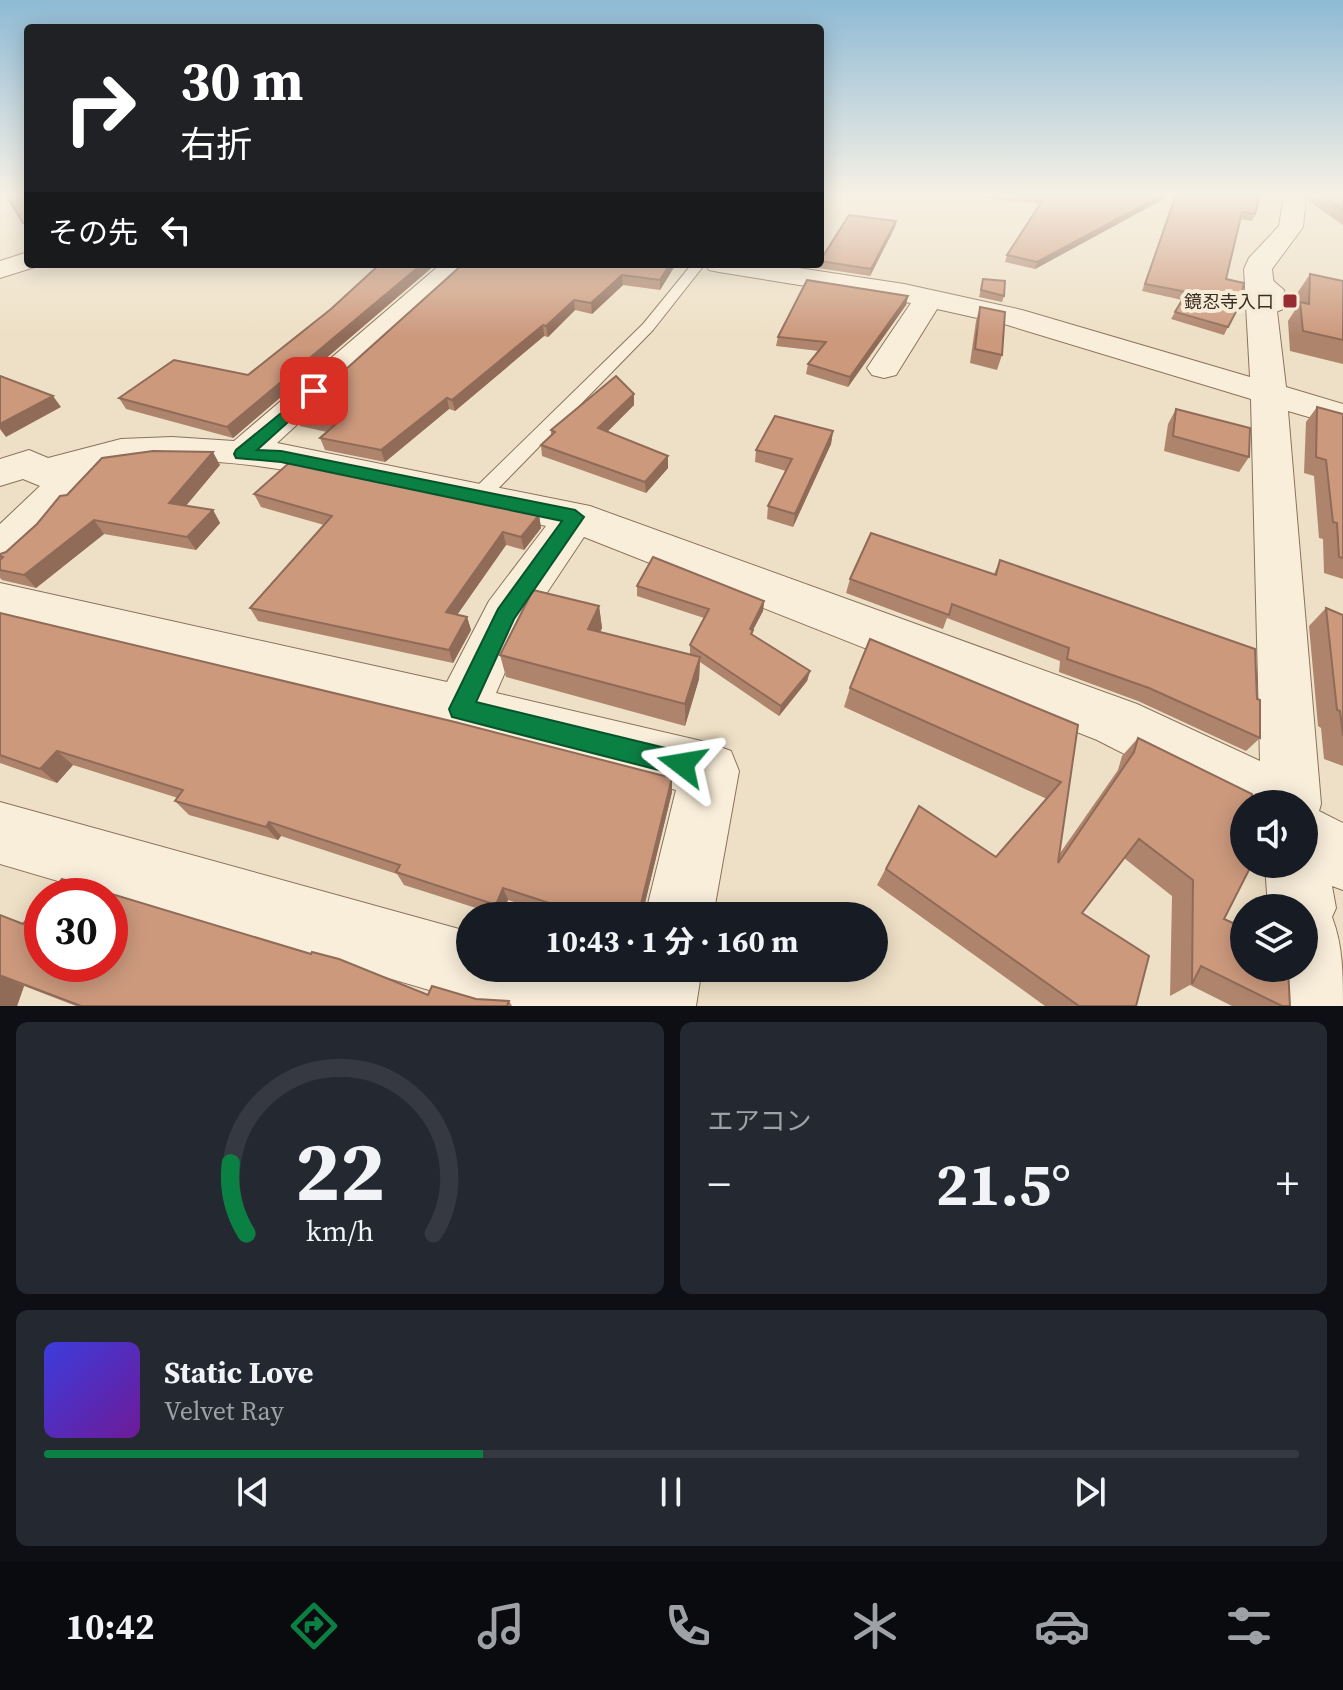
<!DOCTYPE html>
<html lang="ja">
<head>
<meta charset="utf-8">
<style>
  :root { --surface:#171b24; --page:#242831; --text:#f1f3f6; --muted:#9ea1a6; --line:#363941; --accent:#0b8043 }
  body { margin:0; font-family:"Source Serif 4","Noto Sans JP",serif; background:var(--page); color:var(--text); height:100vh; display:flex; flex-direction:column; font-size:30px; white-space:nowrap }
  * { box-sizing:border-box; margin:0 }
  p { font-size:26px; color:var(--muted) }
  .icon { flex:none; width:44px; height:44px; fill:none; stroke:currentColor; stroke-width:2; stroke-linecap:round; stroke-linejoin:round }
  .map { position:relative; height:1006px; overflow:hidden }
  .side { display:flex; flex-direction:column; gap:16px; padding:16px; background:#0d0f14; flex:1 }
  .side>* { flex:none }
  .top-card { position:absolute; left:24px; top:24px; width:800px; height:244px; border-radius:8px; box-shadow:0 4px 20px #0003; background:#202124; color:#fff; overflow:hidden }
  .buttons { position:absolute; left:1230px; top:790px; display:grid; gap:16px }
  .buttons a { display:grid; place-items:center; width:88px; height:88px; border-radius:50%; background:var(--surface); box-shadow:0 4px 20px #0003; font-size:40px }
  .speed { position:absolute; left:24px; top:878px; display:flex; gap:16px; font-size:40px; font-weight:700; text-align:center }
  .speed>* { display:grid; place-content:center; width:104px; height:104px; border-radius:50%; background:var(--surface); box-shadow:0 4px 20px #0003; line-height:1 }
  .speed .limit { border:12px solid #d22; background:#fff; color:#111 }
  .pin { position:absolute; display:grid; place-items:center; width:68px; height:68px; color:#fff; margin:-34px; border-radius:16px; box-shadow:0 4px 12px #0006 }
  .me { position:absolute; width:88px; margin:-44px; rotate:284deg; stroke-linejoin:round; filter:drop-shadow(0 0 6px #0008) }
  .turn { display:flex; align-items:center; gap:28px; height:168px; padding:0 24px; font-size:36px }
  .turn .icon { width:104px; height:104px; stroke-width:2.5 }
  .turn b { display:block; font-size:56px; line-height:68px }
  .then { display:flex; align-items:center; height:76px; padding:0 24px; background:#0003; gap:16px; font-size:30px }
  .big { font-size:60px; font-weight:700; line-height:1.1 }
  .side .card { flex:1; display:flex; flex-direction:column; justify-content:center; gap:12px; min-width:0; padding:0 28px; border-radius:12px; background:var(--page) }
  .side .dial { align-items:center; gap:0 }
  .dial svg { height:208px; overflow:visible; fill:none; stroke:var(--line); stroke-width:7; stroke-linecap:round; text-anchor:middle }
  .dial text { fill:var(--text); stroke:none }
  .song { display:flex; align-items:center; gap:24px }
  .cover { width:96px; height:96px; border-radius:12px; background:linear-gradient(135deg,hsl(240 70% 55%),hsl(280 70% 35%)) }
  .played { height:8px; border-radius:4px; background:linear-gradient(90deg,var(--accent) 35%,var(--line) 35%) }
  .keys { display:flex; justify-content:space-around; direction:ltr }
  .heat { display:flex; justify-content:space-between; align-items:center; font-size:44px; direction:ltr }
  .side .tiles { flex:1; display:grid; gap:16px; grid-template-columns:1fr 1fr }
  .card:last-child { grid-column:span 2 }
  .trip { position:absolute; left:456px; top:902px; width:432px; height:80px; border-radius:40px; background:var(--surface); box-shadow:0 4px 20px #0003; font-weight:700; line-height:80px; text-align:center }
  .tab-bar { display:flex; height:128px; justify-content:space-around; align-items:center; background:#090b0e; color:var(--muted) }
  .tab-bar .icon { width:56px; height:56px }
  .tab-bar .selected { color:var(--accent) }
  .tab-bar b { font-size:36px; color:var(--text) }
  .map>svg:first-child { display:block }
</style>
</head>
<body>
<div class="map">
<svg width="1343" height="1006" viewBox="0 0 1343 1006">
  <rect width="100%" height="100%" fill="#eee0c6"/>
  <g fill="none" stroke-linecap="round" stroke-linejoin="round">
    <!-- service casing -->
    <g stroke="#8a725c" stroke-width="2">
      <g id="service">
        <polygon points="692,264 705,264 653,330 487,500 473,500 470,495 473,490 643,324"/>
        <polygon points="1254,273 1264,273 1284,290 1283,309 1269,315 1259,315 1259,309 1271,304 1272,294 1254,279"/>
      </g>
    </g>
    <!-- minor casing -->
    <g stroke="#8a725c" stroke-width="2">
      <g id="minor">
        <path d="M1284,195H1306L1303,227L1272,269L1286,387L1343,404V427L1288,411L1321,804L1319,811L1343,823V890L1332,886L1336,908L1332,917C1343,945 1343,976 1343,1006H1274L1272,968H1304V908H1268L1265,864H1304V804H1244V815L1097,740L584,537L526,624L496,693L710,743L731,751L739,771L713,916H645L676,790L461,733L0,621V583L447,682L489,601L546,526C490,514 434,502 379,489C286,469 183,446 90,472L81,493L16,563L0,567V524L40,486L23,479L0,486V459L29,450L48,458L121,439L172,437L234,441L441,264H471L277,443L590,506L1137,704L1260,761L1251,399L1004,324L937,309L896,375L884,378L872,375L867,368L911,303L719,272L709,270L705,264H772L904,284L1022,310L1250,377L1244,269L1249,258L1279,226Z"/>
        <polygon points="28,252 28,264 38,266 0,278 0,261"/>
        <polygon points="0,802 470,932 470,968 603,968 629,978 632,968 702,968 696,1006 483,1006 470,1002 0,864"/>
      </g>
    </g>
    <!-- service -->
    <use href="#service" fill="#f9eeda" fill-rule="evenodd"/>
    <!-- minor -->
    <use href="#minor" fill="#f9eeda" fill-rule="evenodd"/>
  </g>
  <!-- wall -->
  <g fill="#af846c">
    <polygon points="982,195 1171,195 1035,269 1005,262 1007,255 1040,204 982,198"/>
    <polygon points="1175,195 1260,195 1255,214 1252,221 1240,219 1226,279 1228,327 1224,335 1171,319 1182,300 1142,291"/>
    <polygon points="1307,195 1343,195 1343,225 1308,201"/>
    <polygon points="896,221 895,227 870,276 818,268 820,260"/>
    <polygon points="380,264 436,264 233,438 126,409 119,398 248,375 331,309"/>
    <polygon points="463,264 676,264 660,290 623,285 592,314 575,310 548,337 544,336 455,411 449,409 385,462 325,450 320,438 327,432 300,426 295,415"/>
    <polygon points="1310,274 1343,281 1343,364 1290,351 1288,321 1297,307 1298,292"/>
    <polygon points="983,279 1004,296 1002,302 979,297"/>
    <polygon points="908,296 906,305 848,387 806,374 808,364 819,351 776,346 778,337"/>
    <polygon points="980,307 1002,355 997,370 970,363 976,321"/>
    <polygon points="634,394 634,405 607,432 668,468 646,493 542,456 541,445 551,435 551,430"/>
    <polygon points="1317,407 1343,414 1343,579 1324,573 1323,539 1319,538 1314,476 1304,473 1306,422"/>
    <polygon points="1176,409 1249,457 1239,472 1164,451 1168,424"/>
    <polygon points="833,431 831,444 793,527 767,519 768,506 786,471 755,462 756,450"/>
    <polygon points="220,465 186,506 213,510 220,523 196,550 104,534 36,588 2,580 0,578 0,554 6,552 67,495"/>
    <polygon points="254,494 539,515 541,528 524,550 506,545 457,615 467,617 471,630 453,663 258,621 250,608 324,525 261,507"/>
    <polygon points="1000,560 1257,699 1260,738 1246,751 1138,701 1059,672 1060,661 947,618 943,629 846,593 850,579 994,574"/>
    <polygon points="637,586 764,601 763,611 753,630 752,635 810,671 807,681 779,716 700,662 699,679 685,726 506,677 500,655 599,606 602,628 600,632 690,655 690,645 704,618 637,596"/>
    <polygon points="1326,608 1343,615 1343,766 1324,759 1321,728 1318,726 1309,626"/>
    <polygon points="0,613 672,792 644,907 661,907 661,916 557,916 508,900 501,916 404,885 397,874 281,836 278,840 189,815 175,801 178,798 73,765 57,783 0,763"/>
    <polygon points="850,688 1078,725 1058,856 1118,770 1122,756 1138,738 1224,919 1290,1006 1232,1006 1190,985 1170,996 1172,896 1124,858 1082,913 1136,1006 1045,1006 877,885 919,806 996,857 1047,799 844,707"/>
    <polygon points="23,924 428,995 476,999 509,1001 512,1006 76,1006 24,986 17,1006 0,1006"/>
  </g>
  <!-- shaded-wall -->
  <g fill="#8f6b58">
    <polygon points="1162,195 1171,195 1035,269 1037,262"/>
    <polygon points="28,221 28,232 23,223"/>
    <polygon points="896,221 895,227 870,276 871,269"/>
    <polygon points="422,264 436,264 233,438 227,427"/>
    <polygon points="670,264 676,264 660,290 660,280"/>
    <polygon points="622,275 623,285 592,314 591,303"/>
    <polygon points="908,296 906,305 848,387 850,377"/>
    <polygon points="574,300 575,310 548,337 546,326"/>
    <polygon points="543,325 544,336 455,411 452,400"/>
    <polygon points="634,394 634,405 599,440 598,428"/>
    <polygon points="53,396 61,407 6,437 0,429 0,424"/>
    <polygon points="447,398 449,409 385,462 381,450"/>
    <polygon points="833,431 831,444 793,527 795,514"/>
    <polygon points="213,452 220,465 177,516 169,503"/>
    <polygon points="668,456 668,468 646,493 645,482"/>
    <polygon points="213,510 220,523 196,550 187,537"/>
    <polygon points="539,515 541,528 524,550 521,537"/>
    <polygon points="94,520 104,534 36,588 24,575"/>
    <polygon points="503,532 506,545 450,625 446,612"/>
    <polygon points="764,601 763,611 748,639 750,629"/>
    <polygon points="599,606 602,628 591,651 588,629"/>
    <polygon points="467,617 471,630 453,663 449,650"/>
    <polygon points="700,657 699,679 685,726 685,704"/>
    <polygon points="810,671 807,681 779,716 781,706"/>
    <polygon points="57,751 73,765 57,783 40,769"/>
    <polygon points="672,778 672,792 642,915 641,904"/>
    <polygon points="269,822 281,836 278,840 266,827"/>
    <polygon points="503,888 508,900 501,916 496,905"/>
    <polygon points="2,976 24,986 17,1006 0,1006 0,982"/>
  </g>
  <!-- building -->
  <g fill="#cc997d" stroke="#8f6b58" stroke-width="2">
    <polygon points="6,195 28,195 28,221 23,223"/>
    <polygon points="1016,195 1162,195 1037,262 1007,255 1044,198"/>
    <polygon points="1176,195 1260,195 1255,214 1242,212 1226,279 1244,283 1240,304 1228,327 1175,312 1187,292 1145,284"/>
    <polygon points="1321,195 1343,195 1343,210"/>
    <polygon points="849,215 896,221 871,269 820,261"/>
    <polygon points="380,264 422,264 227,427 119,398 174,360 248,375 331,309"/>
    <polygon points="463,264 670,264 660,280 622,275 591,303 574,300 546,326 543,325 452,400 447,398 381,450 320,438 336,424 295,415"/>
    <polygon points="1310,274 1343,281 1343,340 1303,331 1300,302 1309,304"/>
    <polygon points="983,279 1005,281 1004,296 981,290"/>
    <polygon points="807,280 908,296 850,377 808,364 826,342 778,337"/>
    <polygon points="980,307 1005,312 1002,355 975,349"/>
    <polygon points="0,376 53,396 0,424"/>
    <polygon points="616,376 634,394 598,428 668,456 645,482 541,445 555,432 551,430"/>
    <polygon points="1317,407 1343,414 1343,558 1339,557 1337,523 1333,522 1326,460 1316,457"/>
    <polygon points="1176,409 1250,428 1249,457 1173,436"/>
    <polygon points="775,416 833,431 795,514 768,506 792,459 756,450"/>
    <polygon points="153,451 213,452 169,503 213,510 187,537 94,520 24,575 0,570 0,560 3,557 0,556 0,554 6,552 37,524 60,496 67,495 102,458"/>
    <polygon points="290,462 539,515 521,537 503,532 446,612 467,617 449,650 250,608 332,516 254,494"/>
    <polygon points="871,533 996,575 1000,560 1255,649 1257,699 1260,700 1260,738 1149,688 1067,659 1069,648 952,604 949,615 850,579"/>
    <polygon points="653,557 764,601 750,629 753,630 751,634 810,671 781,706 690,645 709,609 637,586"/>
    <polygon points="533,590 599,606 588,629 700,657 685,704 500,655"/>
    <polygon points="1326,608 1343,615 1343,736 1340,711 1337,710"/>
    <polygon points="0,613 455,722 672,778 641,904 644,907 661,907 658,916 589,916 503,888 496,905 396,872 400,865 269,822 266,827 175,801 183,790 57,751 40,769 0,755"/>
    <polygon points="870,639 1078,725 1058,863 1134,752 1138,738 1252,794 1251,804 1244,804 1244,864 1252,864 1224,919 1244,928 1244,968 1288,968 1290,1006 1282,1006 1201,966 1192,984 1193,880 1139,839 1082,913 1149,956 1136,1006 1079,1006 886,869 919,806 996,857 1061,782 850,688"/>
    <polygon points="62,879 311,954 312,952 339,959 428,995 432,986 476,999 509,1001 507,1006 81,1006 2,976 0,982 0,915 23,924 42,902 42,964 110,964 110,896 47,896"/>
  </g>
  <!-- sky -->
  <linearGradient id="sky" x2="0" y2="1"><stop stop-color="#8ebad5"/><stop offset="0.58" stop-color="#f7f1e5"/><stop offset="1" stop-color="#f7f1e5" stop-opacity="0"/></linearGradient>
  <rect width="1343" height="336" fill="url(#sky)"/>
  <!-- route -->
  <polygon fill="#0b8043" stroke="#07532c" stroke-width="2" points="314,386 319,387 319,394 257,450 281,451 575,510 584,517 514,619 476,702 682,752 691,756 695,764 691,773 682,776 452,717 449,709 498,609 562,521 281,462 236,458 234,454 236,450"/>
  <!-- markers -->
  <rect fill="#982c33" stroke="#f6ebd6" stroke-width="3" x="1282" y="293" width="16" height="16" rx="4"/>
  <g text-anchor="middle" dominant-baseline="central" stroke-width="8" stroke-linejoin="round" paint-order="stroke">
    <!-- far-poi labels -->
    <g font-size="18" fill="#3a2b20" stroke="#f6ebd6" text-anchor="end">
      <text x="1274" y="301">鏡忍寺入口</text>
    </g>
  </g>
</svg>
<div class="buttons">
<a><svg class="icon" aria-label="sound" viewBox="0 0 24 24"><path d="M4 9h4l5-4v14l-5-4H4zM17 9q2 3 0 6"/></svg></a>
<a><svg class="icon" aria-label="layers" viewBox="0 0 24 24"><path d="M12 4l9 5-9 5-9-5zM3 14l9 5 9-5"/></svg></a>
</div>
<div class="speed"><div class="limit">30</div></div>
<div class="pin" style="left:314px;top:391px;background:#d93025"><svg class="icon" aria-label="arrive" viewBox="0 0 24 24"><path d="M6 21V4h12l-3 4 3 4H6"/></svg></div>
<svg class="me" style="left:682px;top:764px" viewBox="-20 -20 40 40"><path d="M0-17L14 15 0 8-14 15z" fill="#0b8043" stroke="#fff" stroke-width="4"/></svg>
<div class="trip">10:43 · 1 分 · 160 m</div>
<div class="top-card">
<div class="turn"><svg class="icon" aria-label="right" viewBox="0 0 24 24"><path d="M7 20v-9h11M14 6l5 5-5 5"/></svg><div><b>30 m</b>右折</div></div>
<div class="then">その先<svg class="icon" aria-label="left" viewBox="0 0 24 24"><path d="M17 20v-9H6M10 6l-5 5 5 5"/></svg></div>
</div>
</div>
<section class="side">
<div class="tiles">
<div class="card dial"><svg viewBox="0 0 100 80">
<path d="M14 69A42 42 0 1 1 86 69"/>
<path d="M14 69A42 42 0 0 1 8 42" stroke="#0b8043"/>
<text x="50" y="56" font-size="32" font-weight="700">22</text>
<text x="50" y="72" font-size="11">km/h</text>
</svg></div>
<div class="card"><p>エアコン</p>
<div class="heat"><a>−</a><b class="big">21.5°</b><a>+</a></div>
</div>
<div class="card">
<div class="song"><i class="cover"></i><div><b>Static Love</b><p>Velvet Ray</p></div></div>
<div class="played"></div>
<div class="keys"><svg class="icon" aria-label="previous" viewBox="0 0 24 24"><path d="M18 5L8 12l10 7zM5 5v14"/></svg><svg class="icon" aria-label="pause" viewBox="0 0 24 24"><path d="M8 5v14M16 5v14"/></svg><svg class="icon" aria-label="next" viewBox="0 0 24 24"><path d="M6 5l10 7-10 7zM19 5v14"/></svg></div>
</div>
</div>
</section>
<nav class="tab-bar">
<b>10:42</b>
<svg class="icon selected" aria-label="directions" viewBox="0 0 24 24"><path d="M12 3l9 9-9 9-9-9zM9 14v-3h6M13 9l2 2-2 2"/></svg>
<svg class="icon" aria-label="music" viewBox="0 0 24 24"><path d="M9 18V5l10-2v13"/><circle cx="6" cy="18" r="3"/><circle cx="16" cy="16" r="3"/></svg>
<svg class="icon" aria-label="phone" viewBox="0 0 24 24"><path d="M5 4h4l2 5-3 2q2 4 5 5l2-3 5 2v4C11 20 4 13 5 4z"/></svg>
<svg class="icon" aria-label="climate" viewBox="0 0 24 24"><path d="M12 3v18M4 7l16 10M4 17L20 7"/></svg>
<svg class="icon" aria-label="car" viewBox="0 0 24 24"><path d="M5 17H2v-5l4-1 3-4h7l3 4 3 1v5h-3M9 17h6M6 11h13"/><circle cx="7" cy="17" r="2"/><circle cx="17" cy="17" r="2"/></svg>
<svg class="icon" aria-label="filters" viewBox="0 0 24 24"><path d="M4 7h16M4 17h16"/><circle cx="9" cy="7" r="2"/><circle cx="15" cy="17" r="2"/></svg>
</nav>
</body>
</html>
